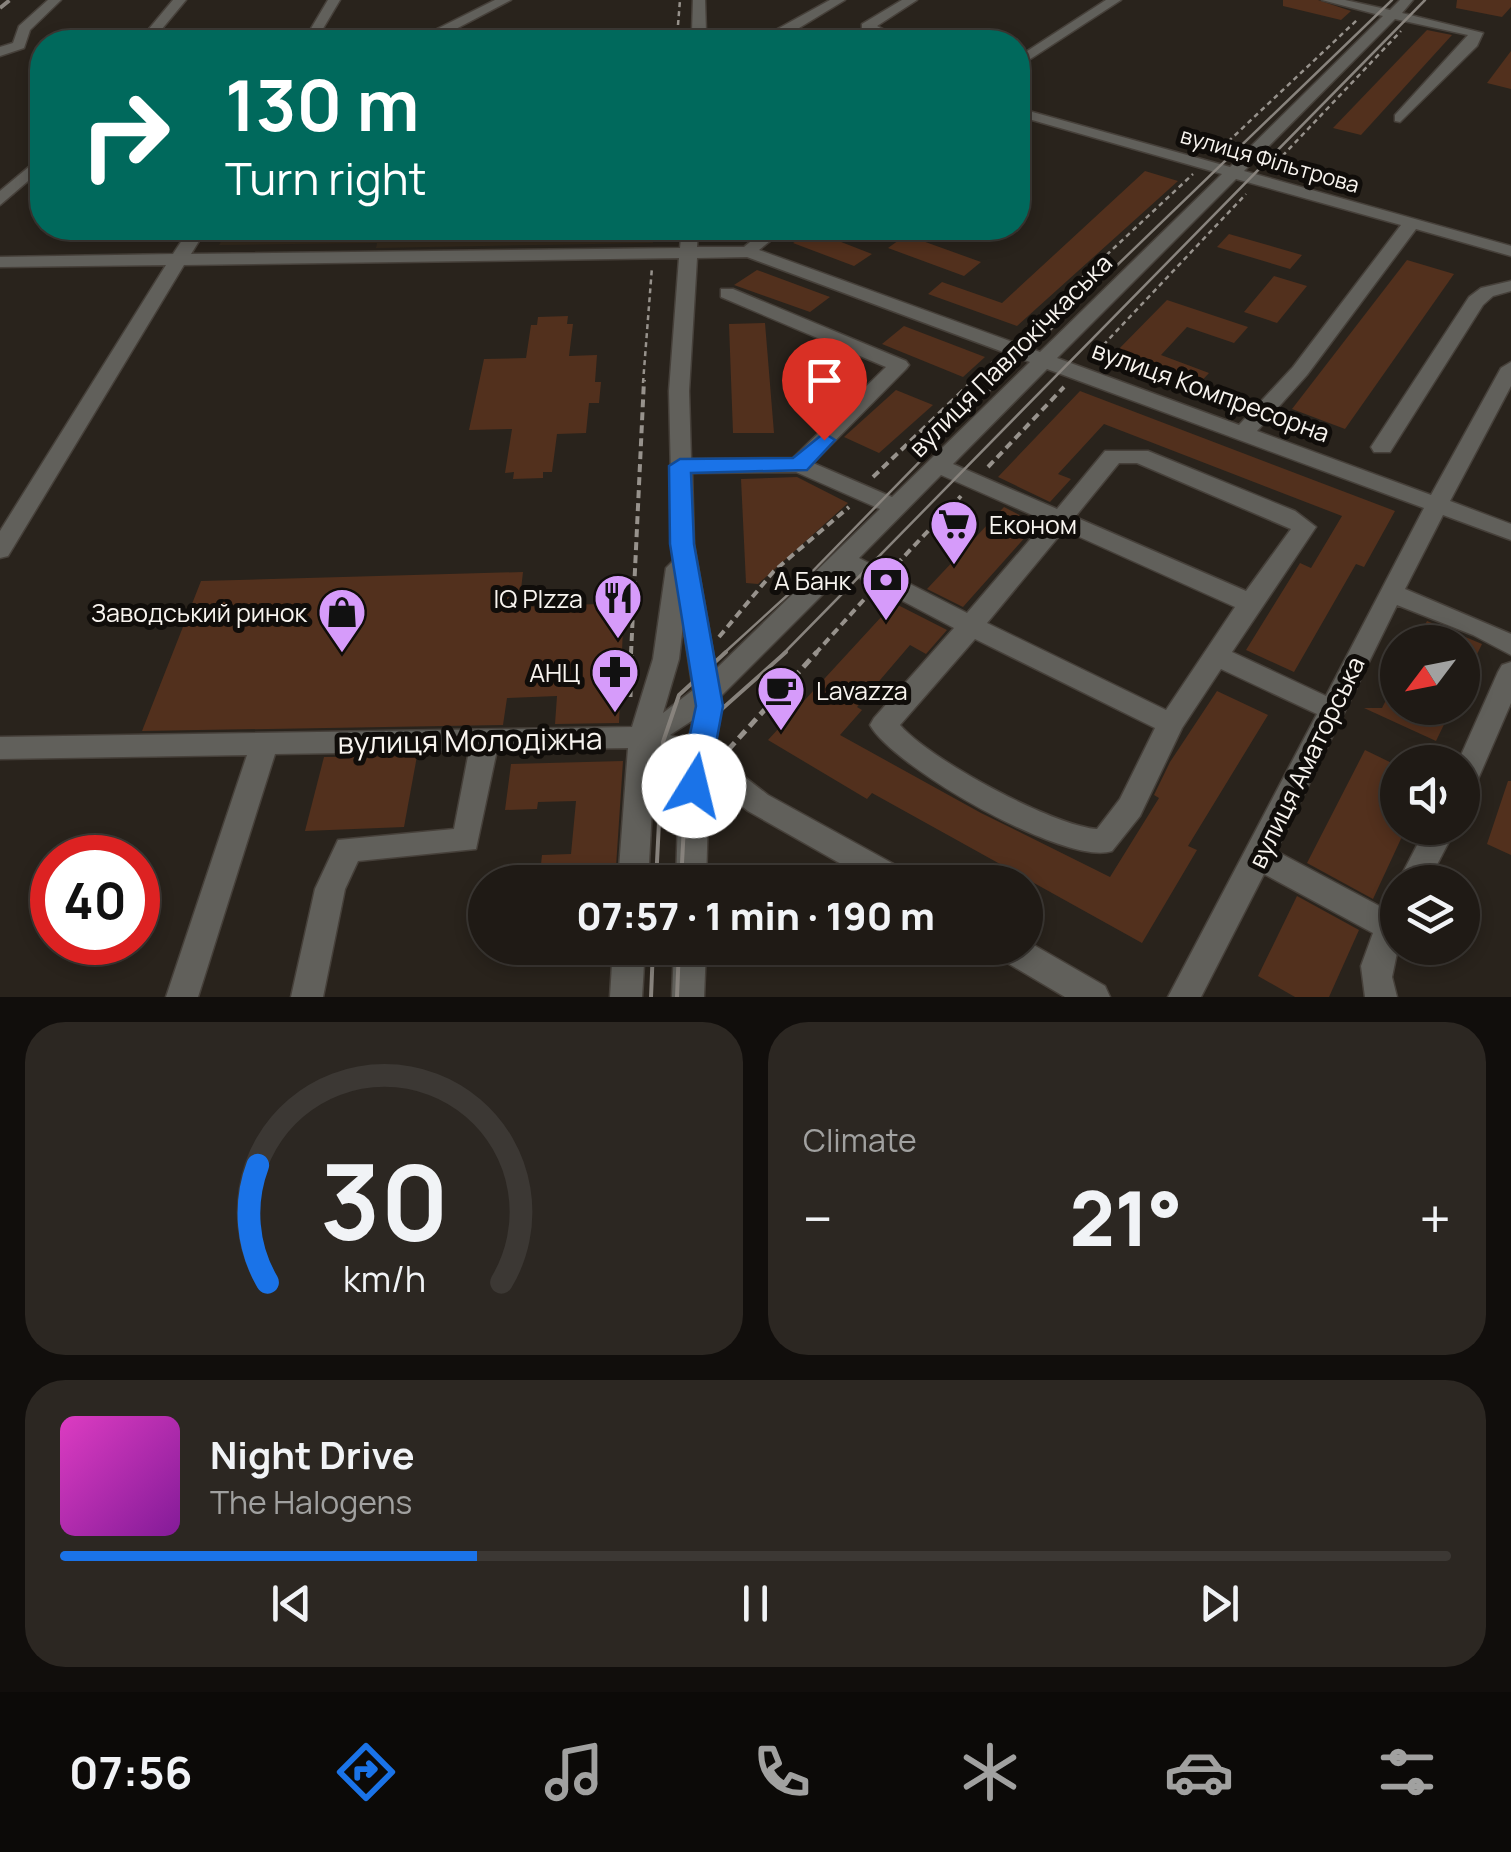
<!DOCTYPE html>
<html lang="en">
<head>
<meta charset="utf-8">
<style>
  :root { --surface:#1f1a15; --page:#2c2722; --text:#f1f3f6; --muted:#a1a1a0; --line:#3c3834; --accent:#1a73e8 }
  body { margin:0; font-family:Manrope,sans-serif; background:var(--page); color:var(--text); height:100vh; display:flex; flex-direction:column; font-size:38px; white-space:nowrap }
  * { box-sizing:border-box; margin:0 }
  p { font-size:32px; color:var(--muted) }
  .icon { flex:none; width:55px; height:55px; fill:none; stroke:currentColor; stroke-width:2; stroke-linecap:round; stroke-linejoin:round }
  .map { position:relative; height:997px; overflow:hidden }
  .details { display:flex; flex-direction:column; gap:25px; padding:25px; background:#110e0c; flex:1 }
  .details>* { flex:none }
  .hud { position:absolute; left:30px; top:30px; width:1000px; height:210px; border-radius:40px; box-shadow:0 5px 15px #0003,0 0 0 2px var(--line); background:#00695c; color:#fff; overflow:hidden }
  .needle { width:65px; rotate:238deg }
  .fabs { position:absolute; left:1380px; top:625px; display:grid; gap:20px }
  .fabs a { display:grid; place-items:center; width:100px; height:100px; border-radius:50%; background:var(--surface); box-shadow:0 5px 15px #0003,0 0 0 2px var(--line); font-size:50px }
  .speed { position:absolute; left:30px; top:835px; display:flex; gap:20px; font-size:50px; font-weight:700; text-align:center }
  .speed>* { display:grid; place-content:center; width:130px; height:130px; border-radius:50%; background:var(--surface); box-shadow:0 5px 15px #0003,0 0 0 2px var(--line); line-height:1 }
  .speed .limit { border:15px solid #d22; background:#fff; color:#111 }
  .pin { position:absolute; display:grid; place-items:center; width:85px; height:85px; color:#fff; margin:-102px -42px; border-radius:50% 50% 50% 0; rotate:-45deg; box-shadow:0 0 10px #0007 }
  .pin .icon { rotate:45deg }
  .me { position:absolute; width:110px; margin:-55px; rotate:9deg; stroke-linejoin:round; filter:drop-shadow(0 0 8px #0008) }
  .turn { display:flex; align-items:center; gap:35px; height:210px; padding:0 30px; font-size:45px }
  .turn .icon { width:130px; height:130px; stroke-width:2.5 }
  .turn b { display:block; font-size:70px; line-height:85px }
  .big { font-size:75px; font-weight:800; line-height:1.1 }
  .details .widget { flex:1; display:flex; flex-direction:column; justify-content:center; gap:15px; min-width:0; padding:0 35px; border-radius:40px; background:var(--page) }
  .details .dial { align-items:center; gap:0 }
  .dial svg { height:260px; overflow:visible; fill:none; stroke:var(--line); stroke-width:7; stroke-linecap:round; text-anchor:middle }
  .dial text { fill:var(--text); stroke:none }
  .song { display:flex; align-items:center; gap:30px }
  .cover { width:120px; height:120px; border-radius:15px; background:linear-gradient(135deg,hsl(310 70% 55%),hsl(290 70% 35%)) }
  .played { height:10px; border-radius:5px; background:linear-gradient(90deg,var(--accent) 30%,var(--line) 30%) }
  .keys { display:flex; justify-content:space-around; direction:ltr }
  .heat { display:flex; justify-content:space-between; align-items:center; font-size:55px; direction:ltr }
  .details .tiles { flex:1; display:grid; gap:25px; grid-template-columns:1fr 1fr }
  .widget:last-child { grid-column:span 2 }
  .trip { position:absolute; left:468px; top:865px; width:575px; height:100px; border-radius:50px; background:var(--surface); box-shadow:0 5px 15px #0003,0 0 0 2px var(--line); font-weight:800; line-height:100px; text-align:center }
  .tabs { display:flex; height:160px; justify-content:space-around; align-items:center; background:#0c0a08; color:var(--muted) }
  .tabs .icon { width:70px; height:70px }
  .tabs .current { color:var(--accent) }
  .tabs b { font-size:45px; color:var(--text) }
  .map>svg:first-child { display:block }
</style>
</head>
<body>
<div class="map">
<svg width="1511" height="997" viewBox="0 0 1511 997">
  <rect width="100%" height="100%" fill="#29231c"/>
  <!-- built -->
  <polygon fill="#33291d" points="229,228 654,228 653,243 376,248 377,243 219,245"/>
  <!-- building -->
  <g fill="#52301d">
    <polygon points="1283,0 1318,0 1351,11 1341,20 1283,6"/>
    <polygon points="1457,0 1511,0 1511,7 1502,17 1456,8"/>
    <polygon points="1427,30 1452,35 1361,135 1333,128"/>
    <polygon points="1511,51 1511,89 1487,83"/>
    <polygon points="1145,171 1178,181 1017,326 928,294 942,282 1002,303"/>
    <polygon points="817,228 855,228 836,240 872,254 854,266 793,243"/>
    <polygon points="1229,234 1302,255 1290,269 1217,247"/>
    <polygon points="906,235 981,262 964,276 888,248"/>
    <polygon points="1407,260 1454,274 1345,429 1292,409"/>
    <polygon points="757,270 830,297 810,312 734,285"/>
    <polygon points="1274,276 1307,286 1277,323 1244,312"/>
    <polygon points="1167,300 1248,327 1234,343 1187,327 1161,355 1209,373 1195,388 1111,357"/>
    <polygon points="568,316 567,324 573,324 569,356 597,355 595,382 601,382 599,403 589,403 586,433 557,434 552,472 543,472 543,478 513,479 514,472 505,473 512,429 469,430 484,359 526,358 531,325 537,325 538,317"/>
    <polygon points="765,323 774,433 733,433 729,324"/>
    <polygon points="904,326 985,357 963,377 882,344"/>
    <polygon points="896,390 933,405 879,453 844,437"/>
    <polygon points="1080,391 1395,511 1364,567 1356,564 1294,672 1246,650 1300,563 1311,568 1342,516 1104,424 1058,474 1071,479 1050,502 998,477"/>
    <polygon points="797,477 848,503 758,584 746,583 741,479"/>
    <polygon points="1004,507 1037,524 963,607 927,589"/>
    <polygon points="523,572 519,607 624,603 619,723 555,724 557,696 507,698 503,725 142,731 201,581"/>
    <polygon points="894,603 947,630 926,654 910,645 857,707 862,710 840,735 981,813 1110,877 1159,798 1154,795 1170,762 1217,691 1268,715 1188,846 1197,850 1142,943 872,793 867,799 768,740"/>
    <polygon points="1427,621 1482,644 1462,685 1462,642 1416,642"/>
    <polygon points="1398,677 1398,708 1452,708 1436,741 1364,708 1382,708"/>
    <polygon points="1365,750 1398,766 1398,828 1406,828 1373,899 1307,863"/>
    <polygon points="417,756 404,827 305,831 324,757"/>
    <polygon points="623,761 615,882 539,882 542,855 571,854 576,801 538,802 537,809 505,810 511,764"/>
    <polygon points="1508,781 1511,781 1511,855 1487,844"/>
    <polygon points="1297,896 1359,930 1329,997 1295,997 1258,976"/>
  </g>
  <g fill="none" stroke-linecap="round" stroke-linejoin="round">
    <!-- minor casing -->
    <g stroke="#46403a" stroke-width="3">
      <g id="minor">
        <polygon points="48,0 61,0 30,30 24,48 0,56 0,47 13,43 19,26"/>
        <polygon points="173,0 186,0 151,42 138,42"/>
        <polygon points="328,0 340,0 315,42 303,42"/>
        <polygon points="495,0 511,0 431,42 328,42 335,38 419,38"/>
        <polygon points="693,0 705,0 706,32 763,37 830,0 845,0 776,42 613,42 620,38 692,32"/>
        <polygon points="902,0 917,0 877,26 908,42 892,42 862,30 862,24"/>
        <polygon points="1106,0 1121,0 1018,67 1018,57"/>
        <path d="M1322,0H1345L1390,10L1400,0H1413L1402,13L1483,33L1477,46L1400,122L1395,121V115L1468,35L1395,19L1244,171L1511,246V256L1416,229L1307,375L1257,431L1431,495L1501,368L1511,362V386L1450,501L1511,524V540L1443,515L1405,589L1511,634V655L1473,635L1397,605L1276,851L1385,909L1398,901V948L1392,977L1397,997H1365L1361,966L1373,933L1264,874L1201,997H1168L1317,714L1221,669L1182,728L1140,816L1112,851C1067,867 893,767 870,725L874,718L954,628L846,571L721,696L722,706L714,753L768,795L910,873L914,882H873L748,811L709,780L706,882H676L679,787L684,762L655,752L648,882H618L628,748L497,750L476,849L358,861L345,889L323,997H291L315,889L338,840L454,829L469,751L275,754L198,997H166L247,755L0,759V737L632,727L653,659L666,568L673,561L669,391L679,258L184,265L8,556L0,558V531L166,265L0,267V257L173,254L190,228H207L191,254L680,248L682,228H698L697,247H744L767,228H786L759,250L1040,352L1222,174L1018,116V108L1230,167L1383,16ZM1236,179L1401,225L1293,367L1239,425L1057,358ZM747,257L1030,362L892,497L813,463L906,369L909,365L906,361L733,289H721V297L886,367L793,458L691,459L689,391L697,258ZM1047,369L1424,508L1326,696L1232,652L1316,527L1295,511L1148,451H1105L1057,509L953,464ZM1119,463H1137L1291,529L1246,591L1075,517ZM796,472L880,509L716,669L694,544L692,473ZM941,475L1046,521L967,613L859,558ZM1064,530L1235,607L1166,710L987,623ZM683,625L693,690L663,713L679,659ZM975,639L1155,728L1120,799L1097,829C1053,826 929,759 900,725ZM693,720L688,741L670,735Z"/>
        <polygon points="42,156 42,169 0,205 0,191"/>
        <polygon points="410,228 618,228 609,233 419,233"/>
        <polygon points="1511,281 1511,291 1493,296 1483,305 1390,452 1374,452 1371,447 1469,297 1481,288"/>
        <polygon points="1511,662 1511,703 1472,793 1462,796 1462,762 1458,762 1498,672 1502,665"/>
        <polygon points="1426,828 1456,828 1428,882 1398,882"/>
        <polygon points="1025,940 1105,986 1110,997 1065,997 999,958 994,948 1025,948"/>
        <polygon points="613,948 645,948 642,997 610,997"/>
        <polygon points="674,948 706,948 704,997 672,997"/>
      </g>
    </g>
    <!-- path-far2 -->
    <g stroke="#97928c" stroke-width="2.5" stroke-dasharray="5 4" stroke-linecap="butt">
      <polyline points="678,25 680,0"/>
      <polyline points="1215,154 1357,20"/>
      <polyline points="1270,169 1401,31"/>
      <polyline points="1021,335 1193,174"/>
      <polyline points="1091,358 1246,194"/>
      <polyline points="643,383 652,267"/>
      <polyline points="971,383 996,359"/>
    </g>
    <!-- path-far1 -->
    <g stroke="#97928c" stroke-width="4" stroke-dasharray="8 5" stroke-linecap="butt">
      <polyline points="988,467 1064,387"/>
      <polyline points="873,477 974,380"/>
      <polyline points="896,565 961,496"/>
      <polyline points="719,637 774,571 849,507"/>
      <polyline points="631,654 644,380"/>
      <polyline points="815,654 869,594"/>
    </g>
    <!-- path -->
    <g stroke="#97928c" stroke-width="5" stroke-dasharray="10 6" stroke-linecap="butt">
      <polyline points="630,697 631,652"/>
      <polyline points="728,750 817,652"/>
      <polyline points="968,948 989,961"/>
    </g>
    <!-- minor -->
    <use href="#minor" fill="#61605b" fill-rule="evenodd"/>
    <!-- tram-far1 -->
    <g stroke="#88837d" stroke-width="2.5">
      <polyline points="723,654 803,581 1025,354 1392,0"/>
      <polyline points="783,654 1425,0"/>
    </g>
    <!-- tram -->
    <g stroke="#88837d" stroke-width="4">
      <polyline points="656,882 663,742 679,695 726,652"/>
      <polyline points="681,882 688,750 705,724 786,652"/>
      <polyline points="651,997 653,948"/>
      <polyline points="677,997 679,948"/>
    </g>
    <!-- rail -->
    <polyline stroke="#88837d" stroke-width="4" stroke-dasharray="12 6" stroke-linecap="butt" points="0,8 10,0"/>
  </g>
  <!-- route -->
  <polygon fill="#1a73e8" stroke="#114b97" stroke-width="2.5" points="824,433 835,440 807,470 691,473 694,544 723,706 708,786 704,795 683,795 679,786 696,706 670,544 669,466 680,459 793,458"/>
  <!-- icons -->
  <defs>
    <g id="supermarket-pin" transform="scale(2.5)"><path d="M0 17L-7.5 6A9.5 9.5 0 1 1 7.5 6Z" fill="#d69bfa" stroke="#100d0a"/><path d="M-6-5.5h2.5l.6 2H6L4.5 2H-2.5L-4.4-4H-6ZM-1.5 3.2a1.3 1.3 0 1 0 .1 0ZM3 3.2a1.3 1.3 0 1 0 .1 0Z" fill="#111"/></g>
    <g id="bank-pin" transform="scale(2.5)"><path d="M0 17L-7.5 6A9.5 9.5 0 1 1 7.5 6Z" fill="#d69bfa" stroke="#100d0a"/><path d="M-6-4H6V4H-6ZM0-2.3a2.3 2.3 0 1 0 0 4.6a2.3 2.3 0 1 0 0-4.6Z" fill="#111"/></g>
    <g id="restaurant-pin" transform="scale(2.5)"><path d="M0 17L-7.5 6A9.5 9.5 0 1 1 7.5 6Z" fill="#d69bfa" stroke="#100d0a"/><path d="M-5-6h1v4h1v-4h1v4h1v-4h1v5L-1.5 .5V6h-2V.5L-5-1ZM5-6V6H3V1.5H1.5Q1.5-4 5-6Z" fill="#111"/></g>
    <g id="shop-pin" transform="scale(2.5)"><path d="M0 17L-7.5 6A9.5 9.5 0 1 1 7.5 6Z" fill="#d69bfa" stroke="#100d0a"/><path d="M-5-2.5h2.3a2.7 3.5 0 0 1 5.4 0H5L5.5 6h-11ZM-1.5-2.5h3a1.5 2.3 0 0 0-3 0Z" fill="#111"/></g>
    <g id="pharmacy-pin" transform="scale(2.5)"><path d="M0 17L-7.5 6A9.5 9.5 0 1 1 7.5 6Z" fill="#d69bfa" stroke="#100d0a"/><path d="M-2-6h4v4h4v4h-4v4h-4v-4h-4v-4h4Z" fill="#111"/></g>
    <g id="cafe-pin" transform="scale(2.5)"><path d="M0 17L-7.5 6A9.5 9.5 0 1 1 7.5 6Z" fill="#d69bfa" stroke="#100d0a"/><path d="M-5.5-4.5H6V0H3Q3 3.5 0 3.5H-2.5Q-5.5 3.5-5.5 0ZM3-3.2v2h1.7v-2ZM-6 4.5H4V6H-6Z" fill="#111"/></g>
  </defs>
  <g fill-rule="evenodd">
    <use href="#supermarket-pin" x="954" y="524"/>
    <use href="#bank-pin" x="886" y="580"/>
    <use href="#restaurant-pin" x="618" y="598"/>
    <use href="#shop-pin" x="342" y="612"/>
    <use href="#pharmacy-pin" x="615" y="672"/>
    <use href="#cafe-pin" x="781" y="690"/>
  </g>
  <g text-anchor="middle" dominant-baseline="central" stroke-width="10" stroke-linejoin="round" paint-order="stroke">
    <!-- far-street labels -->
    <g font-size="22" fill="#f8f4ef" stroke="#100d0a">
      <text transform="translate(1270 160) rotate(16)">вулиця Фільтрова</text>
    </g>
    <!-- street labels -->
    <g font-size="25" fill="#f8f4ef" stroke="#100d0a">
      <text transform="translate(1010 355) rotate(-45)">вулиця Павлокічкаська</text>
      <text transform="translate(1211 391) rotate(20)">вулиця Компресорна</text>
      <text transform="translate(1306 762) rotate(-64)">вулиця Аматорська</text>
    </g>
    <!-- poi labels -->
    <g font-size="25" fill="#f8f4ef" stroke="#100d0a" text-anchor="end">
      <text x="989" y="524" text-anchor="start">Економ</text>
      <text x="851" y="580">А Банк</text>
      <text x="583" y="598">IQ PIzza</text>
      <text x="307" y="612">Заводський ринок</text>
      <text x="580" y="672">АНЦ</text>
      <text x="816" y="690" text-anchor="start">Lavazza</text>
    </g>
    <!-- near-street labels -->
    <g font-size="30" fill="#f8f4ef" stroke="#100d0a">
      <text transform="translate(470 740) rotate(-1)">вулиця Молодіжна</text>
    </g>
  </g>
</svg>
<div class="fabs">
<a><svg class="needle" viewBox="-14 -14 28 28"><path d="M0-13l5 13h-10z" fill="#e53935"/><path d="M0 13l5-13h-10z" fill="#a1a1a0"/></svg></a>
<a><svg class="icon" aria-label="sound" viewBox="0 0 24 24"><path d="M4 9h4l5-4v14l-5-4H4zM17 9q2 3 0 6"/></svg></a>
<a><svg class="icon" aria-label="layers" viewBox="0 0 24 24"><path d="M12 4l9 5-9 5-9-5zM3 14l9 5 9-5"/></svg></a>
</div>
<div class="speed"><div class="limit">40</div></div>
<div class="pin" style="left:824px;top:440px;background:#d93025"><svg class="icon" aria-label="arrive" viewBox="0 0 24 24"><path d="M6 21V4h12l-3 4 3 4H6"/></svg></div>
<svg class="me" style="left:694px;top:786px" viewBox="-20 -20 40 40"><circle r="19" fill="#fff"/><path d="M0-13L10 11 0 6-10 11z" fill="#1a73e8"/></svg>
<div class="trip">07:57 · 1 min · 190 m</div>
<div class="hud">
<div class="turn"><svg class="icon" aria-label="right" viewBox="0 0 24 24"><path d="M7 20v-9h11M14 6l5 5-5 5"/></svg><div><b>130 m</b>Turn right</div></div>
</div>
</div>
<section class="details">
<div class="tiles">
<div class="widget dial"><svg viewBox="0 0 100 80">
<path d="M14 69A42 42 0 1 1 86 69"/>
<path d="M14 69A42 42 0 0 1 11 33" stroke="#1a73e8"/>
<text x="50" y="56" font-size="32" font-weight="700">30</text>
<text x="50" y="72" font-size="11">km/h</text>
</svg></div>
<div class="widget"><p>Climate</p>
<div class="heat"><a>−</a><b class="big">21°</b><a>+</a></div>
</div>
<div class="widget">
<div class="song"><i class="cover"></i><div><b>Night Drive</b><p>The Halogens</p></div></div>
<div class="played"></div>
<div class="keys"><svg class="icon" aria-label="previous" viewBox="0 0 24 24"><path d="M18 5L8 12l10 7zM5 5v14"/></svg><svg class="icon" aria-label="pause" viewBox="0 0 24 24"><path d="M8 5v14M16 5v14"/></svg><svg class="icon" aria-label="next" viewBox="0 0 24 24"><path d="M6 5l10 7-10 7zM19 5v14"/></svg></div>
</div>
</div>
</section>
<nav class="tabs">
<b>07:56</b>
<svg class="icon current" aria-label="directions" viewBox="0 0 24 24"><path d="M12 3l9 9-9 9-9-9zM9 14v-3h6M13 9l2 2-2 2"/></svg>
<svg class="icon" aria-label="music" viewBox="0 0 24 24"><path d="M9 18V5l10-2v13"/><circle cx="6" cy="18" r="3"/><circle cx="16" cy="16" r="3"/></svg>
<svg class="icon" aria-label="phone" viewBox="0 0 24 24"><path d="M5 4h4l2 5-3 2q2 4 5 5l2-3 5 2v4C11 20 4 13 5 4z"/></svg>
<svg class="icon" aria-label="climate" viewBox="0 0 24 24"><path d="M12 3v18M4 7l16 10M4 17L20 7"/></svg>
<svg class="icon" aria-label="car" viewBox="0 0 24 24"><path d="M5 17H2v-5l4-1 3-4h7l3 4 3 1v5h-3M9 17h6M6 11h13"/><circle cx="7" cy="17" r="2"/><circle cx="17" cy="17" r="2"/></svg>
<svg class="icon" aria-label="filters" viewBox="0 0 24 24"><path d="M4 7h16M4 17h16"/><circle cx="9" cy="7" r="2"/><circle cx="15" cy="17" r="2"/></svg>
</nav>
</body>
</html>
